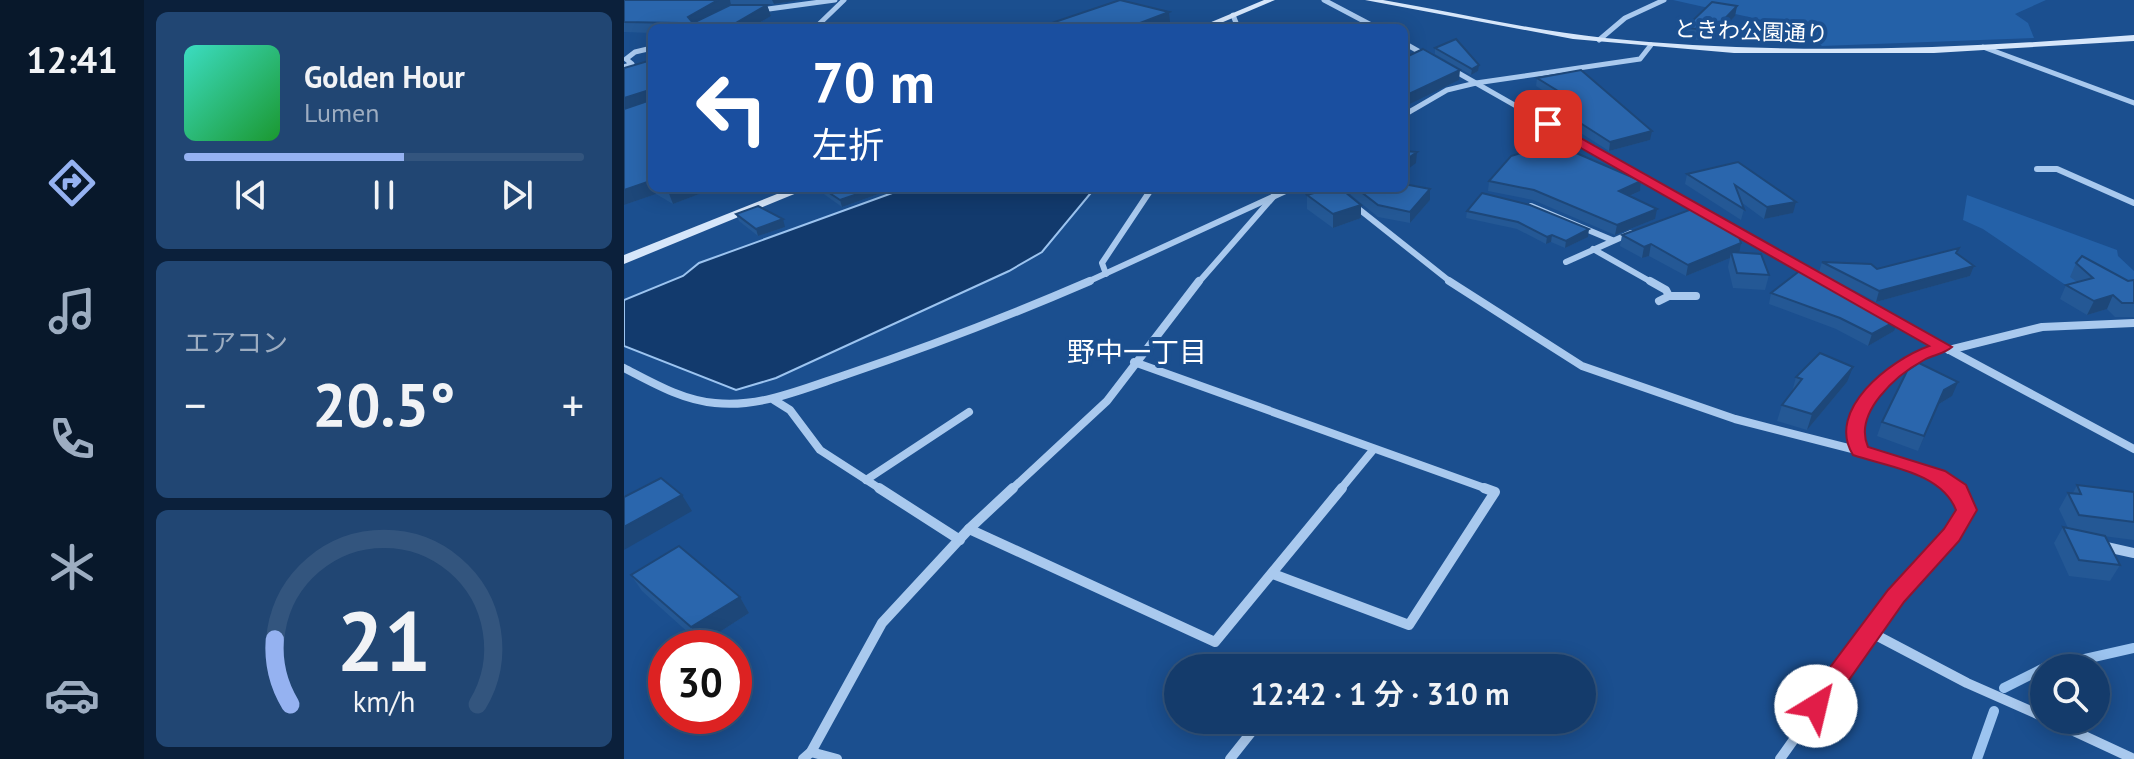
<!DOCTYPE html>
<html lang="ja">
<head>
<meta charset="utf-8">
<style>
  :root { --surface:#143b6b; --page:#214673; --text:#f1f3f6; --muted:#9dadc1; --line:#33557e; --accent:#95b2f1 }
  body { margin:0; font-family:"PT Sans","Noto Sans JP",sans-serif; background:var(--page); color:var(--text); height:100vh; display:flex; flex-direction:column; font-size:30px; white-space:nowrap }
  * { box-sizing:border-box; margin:0 }
  p { font-size:26px; color:var(--muted) }
  .icon { flex:none; width:44px; height:44px; fill:none; stroke:currentColor; stroke-width:2; stroke-linecap:round; stroke-linejoin:round }
  .map { position:relative; flex:1; overflow:hidden }
  .details { display:flex; flex-direction:column; gap:12px; padding:12px; background:#0b203b; width:480px }
  .details>* { flex:none }
  .top-card { position:absolute; left:24px; top:24px; width:760px; height:168px; border-radius:12px; box-shadow:0 4px 20px #0003,0 0 0 2px var(--line); background:#1a4fa0; color:#fff; overflow:hidden }
  .fabs { position:absolute; left:1406px; top:654px; display:grid; gap:16px }
  .fabs a { display:grid; place-items:center; width:80px; height:80px; border-radius:50%; background:var(--surface); box-shadow:0 4px 20px #0003,0 0 0 2px var(--line); font-size:40px }
  .speed { position:absolute; left:24px; top:630px; display:flex; gap:16px; font-size:40px; font-weight:700; text-align:center }
  .speed>* { display:grid; place-content:center; width:104px; height:104px; border-radius:50%; background:var(--surface); box-shadow:0 4px 20px #0003,0 0 0 2px var(--line); line-height:1 }
  .speed .limit { border:12px solid #d22; background:#fff; color:#111 }
  .pin { position:absolute; display:grid; place-items:center; width:68px; height:68px; color:#fff; margin:-34px; border-radius:16px; box-shadow:0 4px 12px #0006 }
  .me { position:absolute; width:88px; margin:-44px; rotate:36deg; stroke-linejoin:round; filter:drop-shadow(0 0 6px #0008) }
  .turn { display:flex; align-items:center; gap:28px; height:168px; padding:0 32px; font-size:36px }
  .turn .icon { width:104px; height:104px; stroke-width:2.5 }
  .turn b { display:block; font-size:56px; line-height:68px }
  .big { font-size:60px; font-weight:600; line-height:1.1 }
  .details .tile { flex:1; display:flex; flex-direction:column; justify-content:center; gap:12px; min-width:0; padding:0 28px; border-radius:12px; background:var(--page) }
  .details .dial { align-items:center; gap:0 }
  .dial svg { height:208px; overflow:visible; fill:none; stroke:var(--line); stroke-width:7; stroke-linecap:round; text-anchor:middle }
  .dial text { fill:var(--text); stroke:none }
  .song { display:flex; align-items:center; gap:24px }
  .cover { width:96px; height:96px; border-radius:12px; background:linear-gradient(135deg,hsl(170 70% 55%),hsl(130 70% 35%)) }
  .played { height:8px; border-radius:4px; background:linear-gradient(90deg,var(--accent) 55%,var(--line) 55%) }
  .keys { display:flex; justify-content:space-around; direction:ltr }
  .heat { display:flex; justify-content:space-between; align-items:center; font-size:44px; direction:ltr }
  .trip { position:absolute; left:540px; top:654px; width:432px; height:80px; border-radius:40px; background:var(--surface); box-shadow:0 4px 20px #0003,0 0 0 2px var(--line); font-weight:600; line-height:80px; text-align:center }
  main { display:flex; flex:1; min-height:0 }
  .tab-bar { display:flex; flex-direction:column; width:144px; justify-content:space-around; align-items:center; background:#08182b; color:var(--muted) }
  .tab-bar .icon { width:56px; height:56px }
  .tab-bar .current { color:var(--accent) }
  .tab-bar b { font-size:36px; color:var(--text) }
  .map>svg:first-child { display:block }
</style>
</head>
<body>
<main>
<nav class="tab-bar">
<b>12:41</b>
<svg class="icon current" aria-label="directions" viewBox="0 0 24 24"><path d="M12 3l9 9-9 9-9-9zM9 14v-3h6M13 9l2 2-2 2"/></svg>
<svg class="icon" aria-label="music" viewBox="0 0 24 24"><path d="M9 18V5l10-2v13"/><circle cx="6" cy="18" r="3"/><circle cx="16" cy="16" r="3"/></svg>
<svg class="icon" aria-label="phone" viewBox="0 0 24 24"><path d="M5 4h4l2 5-3 2q2 4 5 5l2-3 5 2v4C11 20 4 13 5 4z"/></svg>
<svg class="icon" aria-label="climate" viewBox="0 0 24 24"><path d="M12 3v18M4 7l16 10M4 17L20 7"/></svg>
<svg class="icon" aria-label="car" viewBox="0 0 24 24"><path d="M5 17H2v-5l4-1 3-4h7l3 4 3 1v5h-3M9 17h6M6 11h13"/><circle cx="7" cy="17" r="2"/><circle cx="17" cy="17" r="2"/></svg>
</nav>
<section class="details">
<div class="tile">
<div class="song"><i class="cover"></i><div><b>Golden Hour</b><p>Lumen</p></div></div>
<div class="played"></div>
<div class="keys"><svg class="icon" aria-label="previous" viewBox="0 0 24 24"><path d="M18 5L8 12l10 7zM5 5v14"/></svg><svg class="icon" aria-label="pause" viewBox="0 0 24 24"><path d="M8 5v14M16 5v14"/></svg><svg class="icon" aria-label="next" viewBox="0 0 24 24"><path d="M6 5l10 7-10 7zM19 5v14"/></svg></div>
</div>
<div class="tile"><p>エアコン</p>
<div class="heat"><a>−</a><b class="big">20.5°</b><a>+</a></div>
</div>
<div class="tile dial"><svg viewBox="0 0 100 80">
<path d="M14 69A42 42 0 1 1 86 69"/>
<path d="M14 69A42 42 0 0 1 8 44" stroke="#95b2f1"/>
<text x="50" y="56" font-size="32" font-weight="700">21</text>
<text x="50" y="72" font-size="11">km/h</text>
</svg></div>
</section>
<div class="map">
<svg width="1510" height="759" viewBox="0 0 1510 759">
  <rect width="100%" height="100%" fill="#1b4f8f"/>
  <!-- green -->
  <g fill="#2461a8">
    <polygon points="1049,0 1422,0 1391,14 1404,23 1410,38 1198,46 1178,29"/>
    <polygon points="1343,195 1493,250 1494,256 1510,271 1510,285 1446,288 1359,229 1339,220"/>
  </g>
  <!-- water -->
  <polygon fill="#123a6d" stroke="#9cc4f0" stroke-width="2" points="282,188 471,188 418,252 385,271 152,378 112,390 0,346 0,300 59,276 75,263"/>
  <g fill="none" stroke-linecap="round" stroke-linejoin="round">
    <!-- stream -->
    <g stroke="#9cc4f0" stroke-width="10">
      <polyline points="1421,668 1510,648"/>
      <polyline points="1380,688 1420,668"/>
      <polyline points="1353,759 1370,711"/>
    </g>
    <!-- street-far3 -->
    <g stroke="#a9c9ee" stroke-width="5">
      <polyline points="700,0 753,28"/>
      <polyline points="137,10 211,0"/>
      <polyline points="609,15 614,28"/>
      <polyline points="191,28 220,0"/>
      <polyline points="975,40 1001,18 1040,0"/>
      <polyline points="780,43 803,56"/>
      <polyline points="1359,47 1510,103"/>
      <polyline points="0,67 8,64 2,59 11,52 28,48"/>
      <polyline points="829,70 922,123"/>
      <polyline points="780,115 823,90 852,83 1016,59 1027,45"/>
    </g>
    <!-- street-far2 -->
    <g stroke="#a9c9ee" stroke-width="6">
      <polyline points="918,121 1077,213"/>
      <polyline points="1413,169 1433,169 1510,203"/>
      <polyline points="731,206 828,283"/>
      <polyline points="907,206 988,240"/>
      <polyline points="1107,229 1186,273"/>
      <polyline points="969,249 1029,283"/>
      <polyline points="942,262 1007,233"/>
      <polyline points="482,274 478,263 528,188"/>
      <polyline points="461,283 668,188"/>
      <polyline points="574,283 650,196"/>
    </g>
    <!-- street-far1 -->
    <g stroke="#a9c9ee" stroke-width="8">
      <polyline points="825,281 958,366 1111,419 1236,451 1313,476 1334,490"/>
      <polyline points="1026,281 1042,290 1045,296 1035,301"/>
      <polyline points="1045,296 1072,296"/>
      <polyline points="1264,317 1510,449"/>
      <polyline points="1325,350 1418,327 1510,323"/>
      <polyline points="510,362 866,490"/>
      <path d="M0,368C29,383 58,400 91,403C135,408 179,389 221,375C304,347 385,316 466,281"/>
      <polyline points="150,400 166,410 196,450 258,490"/>
      <path d="M1236,451L1230,425C1244,387 1280,356 1319,347"/>
      <polyline points="242,480 345,412"/>
      <polyline points="387,490 483,401 575,281"/>
      <polyline points="716,490 749,450"/>
    </g>
    <!-- street -->
    <g stroke="#a9c9ee" stroke-width="10">
      <polyline points="255,488 336,540"/>
      <polyline points="345,529 591,642 718,488"/>
      <polyline points="1478,546 1510,553"/>
      <polyline points="649,574 785,625 871,492 860,488"/>
      <polyline points="1246,632 1343,683 1420,717"/>
      <polyline points="1426,720 1510,759"/>
      <polyline points="187,752 213,759"/>
      <polyline points="179,759 187,752 258,623 345,529 389,488"/>
      <polyline points="606,759 637,720"/>
      <polyline points="1156,759 1272,596 1328,535 1342,510 1331,488"/>
    </g>
    <!-- secondary -->
    <g fill="#d6e6fa" fill-rule="evenodd">
      <polygon points="640,0 651,0 585,28 573,28"/>
      <path d="M741,0H759C833,13 907,30 981,38C1158,56 1334,49 1510,35V41L1310,53H1110L949,39Z"/>
      <polygon points="168,188 185,188 0,264 0,255"/>
    </g>
  </g>
  <!-- wall -->
  <g fill="#245895">
    <polygon points="0,0 177,0 150,4 106,5 143,5 147,16 126,28 28,28 28,33 0,32"/>
    <polygon points="1113,6 1111,16 1088,41 1059,39 1061,28"/>
    <polygon points="811,48 854,71 847,75 811,54"/>
    <polygon points="780,58 835,80 784,105 780,104"/>
    <polygon points="28,63 28,188 91,188 49,204 32,194 0,205"/>
    <polygon points="913,78 1026,140 985,151 927,114 928,105 940,104 912,86"/>
    <polygon points="1114,162 1169,213 1140,219 1117,202 1120,209 1117,220 1061,184 1063,174"/>
    <polygon points="865,181 1017,181 1016,191 1006,196 1031,219 991,235 909,200 864,191"/>
    <polygon points="195,188 259,188 260,192 218,207 197,192"/>
    <polygon points="727,188 806,189 806,200 786,223 754,217 727,195"/>
    <polygon points="683,195 737,205 737,218 709,228 683,209"/>
    <polygon points="843,211 964,237 941,248 927,242 922,244 893,229 842,218"/>
    <polygon points="112,214 161,227 134,236 115,221"/>
    <polygon points="998,235 1115,253 1145,275 1141,290 1109,288 1104,267 1106,258 1062,276 1025,256 1018,258 996,246"/>
    <polygon points="1335,248 1333,254 1350,266 1346,276 1252,302 1195,272 1198,262 1253,269"/>
    <polygon points="1452,263 1504,281 1510,280 1510,317 1491,317 1483,309 1463,315 1436,299 1442,285 1453,282 1446,277"/>
    <polygon points="1147,293 1270,331 1244,346 1212,329 1145,304"/>
    <polygon points="1172,377 1223,382 1183,430 1153,421 1158,405 1168,392"/>
    <polygon points="1328,396 1315,404 1294,451 1253,436 1258,422"/>
    <polygon points="1453,485 1509,492 1510,490 1510,540 1479,536 1496,565 1486,581 1445,576 1430,543 1439,527 1444,528 1435,509 1444,493 1449,493"/>
    <polygon points="7,575 116,597 125,613 77,644 18,591"/>
  </g>
  <!-- shaded-wall -->
  <g fill="#1d4779">
    <polygon points="94,0 106,0 107,5 74,24 66,23 64,17"/>
    <polygon points="148,0 177,0 150,4"/>
    <polygon points="143,5 147,16 126,28 111,28 110,24"/>
    <polygon points="1113,6 1111,16 1088,41 1090,30"/>
    <polygon points="545,12 546,22 531,28 503,28"/>
    <polygon points="855,65 854,71 847,75 848,69"/>
    <polygon points="836,70 835,80 784,105 785,94"/>
    <polygon points="22,91 27,103 0,112 0,98"/>
    <polygon points="1028,131 1026,140 985,151 986,142"/>
    <polygon points="793,152 792,163 780,172 780,161"/>
    <polygon points="26,181 28,188 29,188 32,194 0,205 0,190"/>
    <polygon points="1017,181 1016,191 994,201 995,191"/>
    <polygon points="51,188 91,188 49,204 44,191"/>
    <polygon points="251,188 259,188 260,192 218,207 216,200"/>
    <polygon points="806,189 806,200 786,223 786,212"/>
    <polygon points="1172,202 1169,213 1140,219 1143,207"/>
    <polygon points="737,205 737,218 709,228 709,214"/>
    <polygon points="1033,209 1031,219 991,235 993,225"/>
    <polygon points="159,219 161,227 134,236 132,229"/>
    <polygon points="965,229 964,237 941,248 942,241"/>
    <polygon points="928,235 927,242 922,244 923,237"/>
    <polygon points="1117,243 1115,254 1107,252 1106,258 1062,276 1064,265"/>
    <polygon points="1027,244 1025,256 1018,258 1020,247"/>
    <polygon points="1350,266 1346,276 1252,302 1255,291"/>
    <polygon points="1489,295 1483,309 1463,315 1470,301"/>
    <polygon points="1274,320 1270,331 1244,346 1248,334"/>
    <polygon points="1229,367 1223,382 1183,430 1188,414"/>
    <polygon points="1334,382 1328,396 1315,404 1294,451 1320,390"/>
    <polygon points="58,495 68,511 0,550 0,527"/>
    <polygon points="116,597 125,613 77,644 67,627"/>
  </g>
  <!-- building -->
  <g fill="#2a66ad" stroke="#1d4779" stroke-width="2">
    <polygon points="0,0 94,0 64,17 69,23 106,5 143,5 110,24 0,22"/>
    <polygon points="496,0 545,12 503,28 413,28"/>
    <polygon points="1088,2 1113,6 1090,30 1061,28"/>
    <polygon points="832,39 855,65 848,69 811,48"/>
    <polygon points="799,49 836,70 785,94 780,93 780,58"/>
    <polygon points="24,61 28,63 28,95 22,91 0,98 0,68"/>
    <polygon points="957,70 1028,131 986,142 928,105 952,102 913,78"/>
    <polygon points="28,96 28,182 26,181 0,190 0,109 24,101"/>
    <polygon points="929,143 1017,181 995,191 1033,209 993,225 910,190 865,181 887,156"/>
    <polygon points="780,151 793,152 780,161"/>
    <polygon points="1114,162 1172,202 1143,207 1111,185 1120,209 1063,174"/>
    <polygon points="780,184 806,189 786,212 754,205 732,188 780,188"/>
    <polygon points="198,188 251,188 216,200"/>
    <polygon points="707,188 716,188 737,205 709,214 683,195"/>
    <polygon points="858,193 906,205 965,229 942,241 928,235 923,237 894,222 843,211"/>
    <polygon points="134,206 159,219 132,229 112,214"/>
    <polygon points="1076,206 1111,225 1117,243 1064,265 1027,244 1020,247 998,235"/>
    <polygon points="1335,248 1332,253 1350,266 1255,291 1198,262 1247,264 1253,269"/>
    <polygon points="1107,252 1137,254 1145,275 1113,273"/>
    <polygon points="1458,256 1504,281 1510,280 1510,303 1498,303 1489,295 1470,301 1442,285 1469,278 1452,263"/>
    <polygon points="1182,266 1274,320 1248,334 1216,318 1147,293"/>
    <polygon points="1196,353 1229,367 1188,414 1158,405 1178,379 1172,377"/>
    <polygon points="1295,363 1334,382 1320,390 1300,436 1258,422 1283,371"/>
    <polygon points="37,478 58,495 0,527 0,497"/>
    <polygon points="1453,485 1510,492 1510,522 1455,515 1444,493 1457,494"/>
    <polygon points="1439,527 1481,536 1496,565 1455,560"/>
    <polygon points="55,546 116,597 67,627 7,575"/>
  </g>
  <!-- route -->
  <path fill="#e11d48" stroke="#92132f" stroke-width="2" d="M920,122H928L1328,347C1320,354 1309,355 1300,360C1272,375 1229,413 1244,447L1321,471L1342,485L1353,510L1335,541L1280,602L1201,714L1192,717L1183,714L1179,706L1183,698L1264,590L1320,529L1332,510C1317,472 1264,467 1229,455C1201,410 1266,360 1305,346L920,127Z"/>
  <g text-anchor="middle" dominant-baseline="central" stroke-width="8" stroke-linejoin="round" paint-order="stroke">
    <!-- far-street labels -->
    <g font-size="22" fill="#fff" stroke="#1b4f8f">
      <text transform="translate(1127 31) rotate(2)">ときわ公園通り</text>
    </g>
    <!-- neighbourhood labels -->
    <g font-size="28" fill="#fff" stroke="#1b4f8f">
      <text x="513" y="351">野中一丁目</text>
    </g>
  </g>
</svg>
<div class="fabs">
<a><svg class="icon" aria-label="search" viewBox="0 0 24 24"><circle cx="10" cy="10" r="6"/><path d="M15 15l6 6"/></svg></a>
</div>
<div class="speed"><div class="limit">30</div></div>
<div class="pin" style="left:924px;top:124px;background:#d93025"><svg class="icon" aria-label="arrive" viewBox="0 0 24 24"><path d="M6 21V4h12l-3 4 3 4H6"/></svg></div>
<svg class="me" style="left:1192px;top:706px" viewBox="-20 -20 40 40"><circle r="19" fill="#fff"/><path d="M0-13L10 11 0 6-10 11z" fill="#e11d48"/></svg>
<div class="trip">12:42 · 1 分 · 310 m</div>
<div class="top-card">
<div class="turn"><svg class="icon" aria-label="left" viewBox="0 0 24 24"><path d="M17 20v-9H6M10 6l-5 5 5 5"/></svg><div><b>70 m</b>左折</div></div>
</div>
</div>
</main>
</body>
</html>
